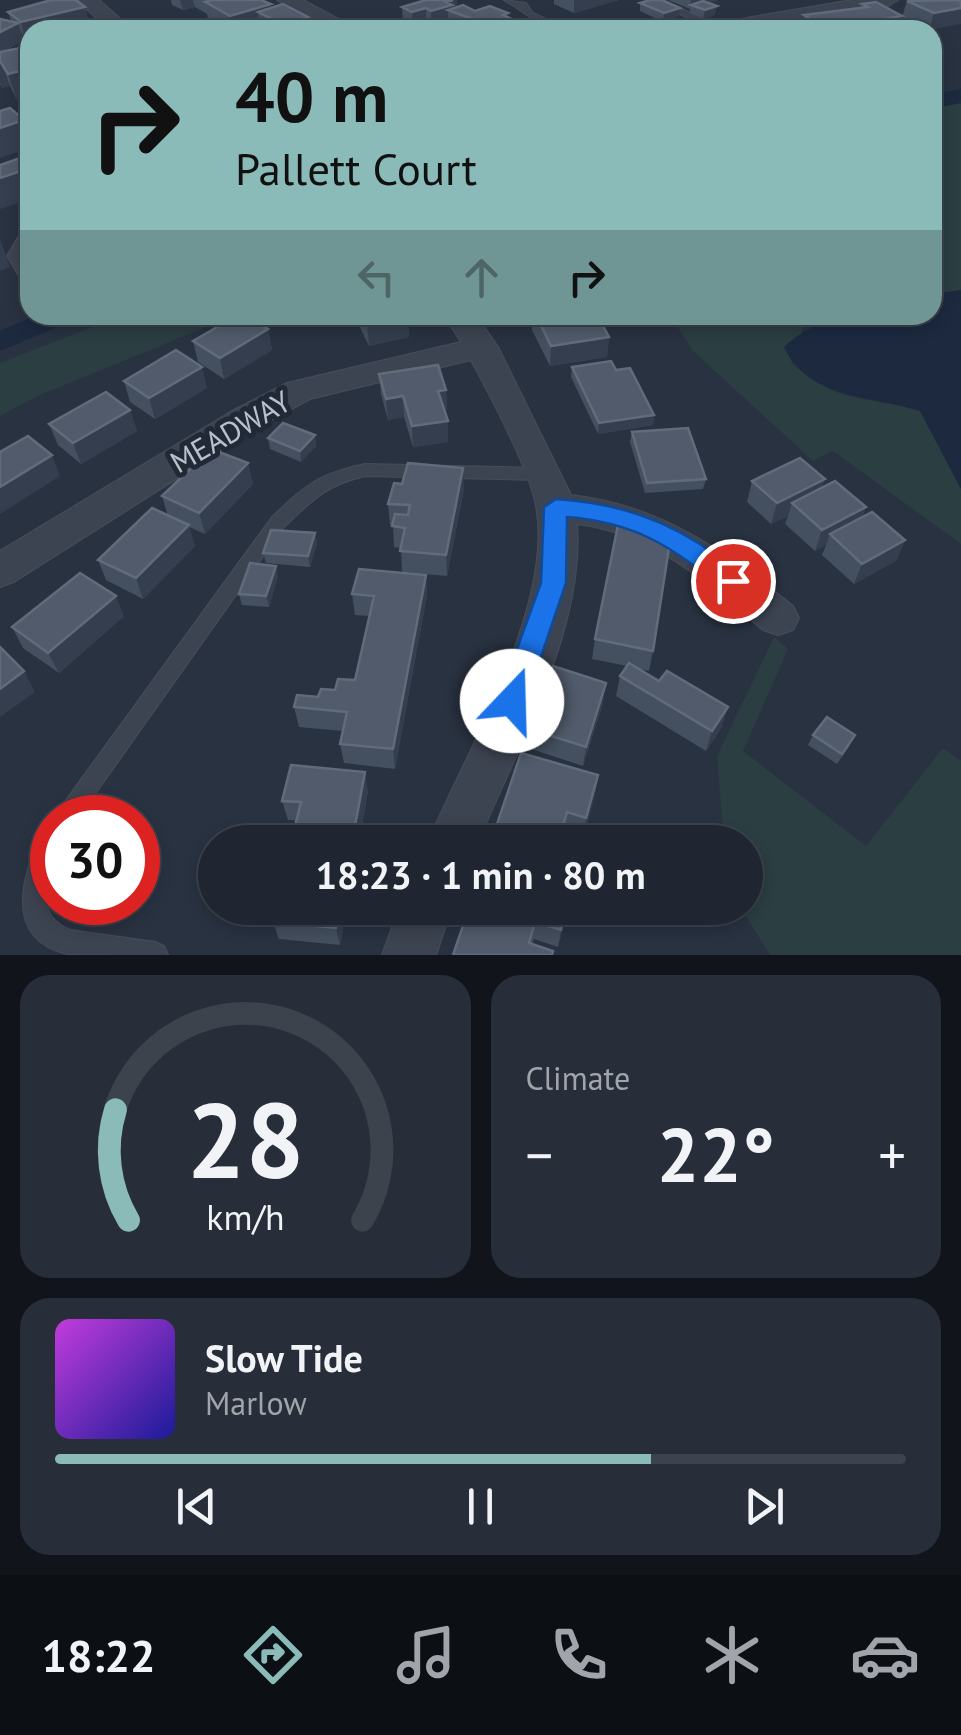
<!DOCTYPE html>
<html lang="en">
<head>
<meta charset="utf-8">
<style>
  :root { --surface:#1f2631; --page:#272e39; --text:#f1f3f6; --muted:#a1a5ab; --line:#3c434d; --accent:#8bbbb9 }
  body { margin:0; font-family:"PT Sans",sans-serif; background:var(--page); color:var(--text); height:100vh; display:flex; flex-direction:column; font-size:38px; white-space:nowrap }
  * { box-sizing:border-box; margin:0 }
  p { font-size:32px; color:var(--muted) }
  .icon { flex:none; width:55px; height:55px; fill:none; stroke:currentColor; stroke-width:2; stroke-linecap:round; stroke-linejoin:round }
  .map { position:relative; height:955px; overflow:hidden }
  .details { display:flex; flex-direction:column; gap:20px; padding:20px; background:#11151b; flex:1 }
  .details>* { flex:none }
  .banner { position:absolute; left:20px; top:20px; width:922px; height:305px; border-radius:30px; box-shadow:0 5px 15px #0003,0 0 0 2px var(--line); background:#8bbbb9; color:#111; overflow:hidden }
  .speed { position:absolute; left:30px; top:795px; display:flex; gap:20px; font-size:50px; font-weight:700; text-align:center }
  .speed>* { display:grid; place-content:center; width:130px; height:130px; border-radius:50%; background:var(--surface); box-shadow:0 5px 15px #0003,0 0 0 2px var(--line); line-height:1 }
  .speed .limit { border:15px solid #d22; background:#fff; color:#111 }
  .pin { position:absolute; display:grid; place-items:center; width:85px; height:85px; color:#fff; margin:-42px; border:5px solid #fff; border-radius:50%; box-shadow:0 2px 10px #0007 }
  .me { position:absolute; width:110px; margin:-55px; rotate:21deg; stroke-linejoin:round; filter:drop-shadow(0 0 8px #0008) }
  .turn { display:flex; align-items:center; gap:35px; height:210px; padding:0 50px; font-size:45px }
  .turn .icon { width:130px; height:130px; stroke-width:2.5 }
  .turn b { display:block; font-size:70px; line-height:85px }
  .lanes { display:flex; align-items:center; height:95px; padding:0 50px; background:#0003; justify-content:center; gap:50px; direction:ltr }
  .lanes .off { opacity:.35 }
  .big { font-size:75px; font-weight:700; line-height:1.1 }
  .details .widget { flex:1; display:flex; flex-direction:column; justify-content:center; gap:15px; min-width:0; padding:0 35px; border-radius:30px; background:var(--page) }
  .details .dial { align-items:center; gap:0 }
  .dial svg { height:260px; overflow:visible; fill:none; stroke:var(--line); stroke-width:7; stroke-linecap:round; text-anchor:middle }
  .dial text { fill:var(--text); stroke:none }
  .song { display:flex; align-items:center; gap:30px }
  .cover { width:120px; height:120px; border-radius:15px; background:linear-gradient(135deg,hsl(290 70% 55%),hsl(240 70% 35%)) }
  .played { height:10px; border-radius:5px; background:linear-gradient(90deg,var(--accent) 70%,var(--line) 70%) }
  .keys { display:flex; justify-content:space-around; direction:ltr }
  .heat { display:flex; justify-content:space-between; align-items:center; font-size:55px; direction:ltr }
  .details .tiles { flex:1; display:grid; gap:20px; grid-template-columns:1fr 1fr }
  .widget:last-child { grid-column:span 2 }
  .trip { position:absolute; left:198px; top:825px; width:565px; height:100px; border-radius:50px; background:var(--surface); box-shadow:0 5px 15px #0003,0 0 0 2px var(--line); font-weight:700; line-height:100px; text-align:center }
  .dock { display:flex; height:160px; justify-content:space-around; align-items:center; background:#0c0f14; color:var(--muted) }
  .dock .icon { width:70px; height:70px }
  .dock .selected { color:var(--accent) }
  .dock b { font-size:45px; color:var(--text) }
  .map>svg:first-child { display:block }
</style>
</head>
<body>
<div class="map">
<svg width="961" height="955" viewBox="0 0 961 955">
  <rect width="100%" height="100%" fill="#293241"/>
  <!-- green -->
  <g fill="#2b3e42">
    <polygon points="961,103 961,290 933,294 932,109"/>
    <polygon points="123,315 236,315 40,395 0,416 0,363"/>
    <path d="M670,315H848L803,328L791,363C802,371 813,381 825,387C851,401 889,401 920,411L961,489V544L833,451L813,461L693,351Z"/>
    <polygon points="774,637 788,649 743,751 866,846 943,748 961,761 961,955 770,955 741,908 745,908 745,842 724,842 717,756"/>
  </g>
  <!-- water -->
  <path fill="#1c293f" d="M961,290V489L920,411C871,395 809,400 784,347C825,308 879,315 932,315L933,294Z"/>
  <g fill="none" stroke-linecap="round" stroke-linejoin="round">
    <!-- canal -->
    <g fill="#1c293f" fill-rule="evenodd">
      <polygon points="961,89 961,103 932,108 932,94"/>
      <polygon points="37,315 77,315 72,321 0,351 0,331"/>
    </g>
    <!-- service casing -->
    <g stroke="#474d5a" stroke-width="2">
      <g id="service">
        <path d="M504,0L526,3L533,13L569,30C539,30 527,12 504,0Z"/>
        <polygon points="650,0 663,0 725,29 714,30"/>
        <path d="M365,464L542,468L551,474L542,480L365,476C326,485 312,500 284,527L78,818H53L272,517C306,485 318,474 365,464Z"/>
        <path d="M52,823C53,835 55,852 52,865C48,894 36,915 70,930L155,942L164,946L168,955C142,955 89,955 67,954C0,938 24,871 44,826Z"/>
      </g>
    </g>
    <!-- minor casing -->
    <g stroke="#474d5a" stroke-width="2">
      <g id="minor">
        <polygon points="77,0 99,0 133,30 109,30"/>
        <polygon points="277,0 303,0 359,30 332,30"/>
        <polygon points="852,0 898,0 888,6 748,30 700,30 711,24"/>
        <polygon points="30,231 30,279 19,276 7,256 20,234"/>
        <path d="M444,315H476L498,347L571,495C661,505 724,551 793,606L799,618L793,630L778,635L763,630C707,582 653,533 577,524C585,627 517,749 478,842H428C466,753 555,603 536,506C530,470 489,394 471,360L310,399L258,427L14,582L0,587V551L232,411L287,383L461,342Z"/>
        <polygon points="399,908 452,908 436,955 382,955"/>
      </g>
    </g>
    <!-- service -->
    <use href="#service" fill="#3d4451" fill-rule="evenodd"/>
    <!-- minor -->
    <use href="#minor" fill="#3d4451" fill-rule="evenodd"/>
  </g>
  <!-- wall -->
  <g fill="#444f5f">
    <polygon points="171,0 261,0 271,4 271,8 334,30 256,30 256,26 242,30 228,30 208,19 207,14 195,7 183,10 172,5"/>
    <polygon points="426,0 457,0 457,7 507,17 514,20 514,30 456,30 448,27 448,23 432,28 426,25 413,29 403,24 402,7"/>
    <polygon points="554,0 619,0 574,13 554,4"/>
    <polygon points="668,0 718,0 709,3 715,15 703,19 690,13 690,9"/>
    <polygon points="961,0 929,30 902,17 907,1"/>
    <polygon points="640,3 679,16 663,22 640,11"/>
    <polygon points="862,4 902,16 898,30 794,30 796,22 803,21 804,15 861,8"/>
    <polygon points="85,7 89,24 26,39 22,37 24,41 11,47 17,100 10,86 2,88 0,84 0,19 11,22 8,12"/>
    <polygon points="354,315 407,315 409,337 369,346"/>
    <polygon points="533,315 597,315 609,337 607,357 550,366 532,330"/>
    <polygon points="268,329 272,350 224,379 198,362 193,341"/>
    <polygon points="572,367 616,370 654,415 653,425 598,434 571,377"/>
    <polygon points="379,374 446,390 447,410 444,411 448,442 413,447 404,417 388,420 381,394"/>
    <polygon points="124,381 207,388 155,419 130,402"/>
    <polygon points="130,410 137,431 81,464 58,445 49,424"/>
    <polygon points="632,432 706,479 703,489 645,493 630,442"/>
    <polygon points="315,435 316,446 301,462 270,449 268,438"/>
    <polygon points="248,463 253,484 205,534 189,527 195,546 143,599 106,580 98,560 168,516 162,496"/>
    <polygon points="752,481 823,487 866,507 862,518 905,540 896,561 854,584 822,555 826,545 815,551 785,524 788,516 771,524 747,502"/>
    <polygon points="464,489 447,576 402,572 401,548 394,547 393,525 390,525 388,504"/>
    <polygon points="646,531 653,651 649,671 639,669 659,681 722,727 706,751 616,696 620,676 627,666 592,659 595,639"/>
    <polygon points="315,533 317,543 310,567 266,563 263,553"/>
    <polygon points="426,575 427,595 395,769 344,763 340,744 343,731 299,727 294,707 355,680 369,616 355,615 352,594"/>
    <polygon points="278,576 269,607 242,605 239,594"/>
    <polygon points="124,616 59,673 23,648 12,627"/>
    <polygon points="603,703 583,766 528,748 529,729"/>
    <polygon points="813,735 850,745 837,764 808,745"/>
    <polygon points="598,775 595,794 584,836 491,842"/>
    <polygon points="368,791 359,842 291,842 296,820 288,820 282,801"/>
    <polygon points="347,908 340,945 279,939 273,922"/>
    <polygon points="469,908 568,908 558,947 534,939 532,944 453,955"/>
  </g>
  <!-- shaded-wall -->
  <g fill="#343e4e">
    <polygon points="180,0 193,0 195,7 183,10"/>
    <polygon points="453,0 457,0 457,14 448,10 448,23 432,28 431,11 446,2"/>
    <polygon points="574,0 619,0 574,13"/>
    <polygon points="691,0 718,0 697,7 691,5 690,9"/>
    <polygon points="271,4 273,20 258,12 259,25 255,23 256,26 242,30 232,30 230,16"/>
    <polygon points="717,6 715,15 703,19 705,10"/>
    <polygon points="85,7 89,24 64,30 30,30 30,38 26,39 21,22"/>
    <polygon points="426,8 426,25 413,29 412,12"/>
    <polygon points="680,8 679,16 663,22 664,13"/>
    <polygon points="961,8 961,24 929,30 934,13"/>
    <polygon points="508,13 507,22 514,20 514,30 493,30 493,27 503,15"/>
    <polygon points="902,16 898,30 822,30"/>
    <polygon points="308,17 310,30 287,27 288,30 267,30"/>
    <polygon points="18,23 24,41 11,47 13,54 1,61 10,86 2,88 0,82 0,32"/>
    <polygon points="30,68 30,96 17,100 8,74"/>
    <polygon points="24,120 30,137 30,148 0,158 0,128"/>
    <polygon points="30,168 30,199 0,209 0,178"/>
    <polygon points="0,239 10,267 0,271"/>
    <polygon points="408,317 409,337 369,346 367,325"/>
    <polygon points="268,329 272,350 224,379 220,358"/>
    <polygon points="609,337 607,357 550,366 551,346"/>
    <polygon points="202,367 207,388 155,419 149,398"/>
    <polygon points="446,390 447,410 439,412 438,391"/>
    <polygon points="403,396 404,417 388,420 386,399"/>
    <polygon points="130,410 137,431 81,464 73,443"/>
    <polygon points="654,415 653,425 598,434 599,423"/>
    <polygon points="448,421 448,442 413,447 412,426"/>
    <polygon points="315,435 316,446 301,462 300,451"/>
    <polygon points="52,455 60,476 0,514 0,487"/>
    <polygon points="248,463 253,484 205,534 199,513"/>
    <polygon points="463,468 464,489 447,576 446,555"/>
    <polygon points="825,479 818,500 792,503 788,516 771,524 777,503"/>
    <polygon points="866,507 858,528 830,534 826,545 815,551 822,530"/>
    <polygon points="189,525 195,546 143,599 136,578"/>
    <polygon points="315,533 317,543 310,567 308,556"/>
    <polygon points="905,540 896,561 854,584 862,564"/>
    <polygon points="276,566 278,576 269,607 266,596"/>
    <polygon points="426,575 427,595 395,769 393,749"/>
    <polygon points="116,596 124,616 59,673 48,653"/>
    <polygon points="24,671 35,692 0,717 0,689"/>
    <polygon points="606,683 603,703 583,766 586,747"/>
    <polygon points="728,707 722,727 706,751 712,731"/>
    <polygon points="365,772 368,791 359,842 352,842"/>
    <polygon points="598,775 595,794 584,836 586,818"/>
    <polygon points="340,908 347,908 340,945 336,928"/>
    <polygon points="566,908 568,908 558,947 561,930"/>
  </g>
  <!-- building -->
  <g fill="#515b6b" stroke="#616b7a" stroke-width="2.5">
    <polygon points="51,0 76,0 85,7 21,22 8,12"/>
    <polygon points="212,0 261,0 271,4 230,16 205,2"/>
    <polygon points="426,0 453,0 446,2 452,5 431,11 426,8 412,12 402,7"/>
    <polygon points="650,0 662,0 680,8 664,13 640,3"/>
    <polygon points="961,0 961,8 934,13 907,1"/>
    <polygon points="703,1 717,6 705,10 691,5"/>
    <polygon points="876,2 902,16 822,30 808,30 796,22 812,20 804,15 868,7 862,4"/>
    <polygon points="283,4 308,17 267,30 255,23 270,18 258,12"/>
    <polygon points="463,5 475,11 490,6 508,13 503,15 514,20 493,27 448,10"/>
    <polygon points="0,19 18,23 0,32"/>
    <polygon points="311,19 334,30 294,30 287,27"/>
    <polygon points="706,29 737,29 739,30 702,30"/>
    <polygon points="30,46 30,68 8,74 0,61 0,52"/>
    <polygon points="10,108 24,120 0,128 0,111"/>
    <polygon points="30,150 30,168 0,178 0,165 26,156 22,153"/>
    <polygon points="238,315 244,315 268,329 220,358 193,341"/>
    <polygon points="362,315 407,315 408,317 367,325"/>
    <polygon points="536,315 597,315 609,337 551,346"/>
    <polygon points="176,350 202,367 149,398 124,381"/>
    <polygon points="611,361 616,370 630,368 654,415 599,423 572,367"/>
    <polygon points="438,365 446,390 438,391 448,421 412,426 403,396 386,399 379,374"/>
    <polygon points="106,392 130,410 73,443 49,424"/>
    <polygon points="283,423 315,435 300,451 268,438"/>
    <polygon points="688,428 706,479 647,483 632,432"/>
    <polygon points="28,436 52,455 0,487 0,452"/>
    <polygon points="211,449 248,463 199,513 162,496"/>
    <polygon points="800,458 825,479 777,503 752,481"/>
    <polygon points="408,463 463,468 446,555 400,551 405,528 392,526 395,514 408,515 410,505 388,504 394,483 402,484"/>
    <polygon points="835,481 866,507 822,530 792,503"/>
    <polygon points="152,508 189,525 136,578 98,560"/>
    <polygon points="872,512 905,540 862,564 830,534"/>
    <polygon points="620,515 648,520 646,531 671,535 653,651 595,639"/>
    <polygon points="271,530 315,533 308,556 263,553"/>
    <polygon points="250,563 276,566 266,596 239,594"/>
    <polygon points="359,569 426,575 393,749 340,744 347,712 294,707 297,695 318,697 321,689 335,690 338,679 355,680 374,596 352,594"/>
    <polygon points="80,573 116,596 48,653 12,627"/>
    <polygon points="0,647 24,671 0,689"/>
    <polygon points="629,663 659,681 667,671 728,707 712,731 620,676"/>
    <polygon points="553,666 606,683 586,747 529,729"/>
    <polygon points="827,717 855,735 842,754 813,735"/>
    <polygon points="521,753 598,775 586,818 567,812 562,829 584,836 582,842 491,842"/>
    <polygon points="291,765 365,772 352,842 291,842 301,802 282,801"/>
    <polygon points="276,908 340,908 336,928 273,922"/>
    <polygon points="469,908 566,908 561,930 535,922 529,943 553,951 552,955 453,955"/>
  </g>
  <!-- route -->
  <path fill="#1a73e8" stroke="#114b97" stroke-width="2.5" d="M556,499C616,503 667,519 716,555C727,563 739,569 746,581L742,588H724C672,547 635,522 567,517L566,583L526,701L522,710L512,713L502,710L498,701L541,583L544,507Z"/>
  <g text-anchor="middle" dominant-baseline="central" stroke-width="10" stroke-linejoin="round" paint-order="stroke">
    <!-- street labels -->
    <g font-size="30" fill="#bac0cb" stroke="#222936">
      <text transform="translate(230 431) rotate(-30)">MEADWAY</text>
    </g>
  </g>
</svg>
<div class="speed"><div class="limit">30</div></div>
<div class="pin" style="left:733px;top:581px;background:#d93025"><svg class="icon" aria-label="arrive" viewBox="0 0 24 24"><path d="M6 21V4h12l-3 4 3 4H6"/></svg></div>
<svg class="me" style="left:512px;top:701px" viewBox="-20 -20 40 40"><circle r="19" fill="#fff"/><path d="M0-13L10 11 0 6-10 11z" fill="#1a73e8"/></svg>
<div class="trip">18:23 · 1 min · 80 m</div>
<div class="banner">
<div class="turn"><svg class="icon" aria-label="right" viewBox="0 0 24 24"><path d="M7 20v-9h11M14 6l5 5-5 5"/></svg><div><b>40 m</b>Pallett Court</div></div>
<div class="lanes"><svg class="icon off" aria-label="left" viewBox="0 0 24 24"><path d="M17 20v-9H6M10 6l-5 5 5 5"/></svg><svg class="icon off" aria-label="ahead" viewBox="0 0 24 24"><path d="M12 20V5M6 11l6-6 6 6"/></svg><svg class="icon" aria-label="right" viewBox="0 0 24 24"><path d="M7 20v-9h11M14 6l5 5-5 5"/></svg></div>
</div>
</div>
<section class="details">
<div class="tiles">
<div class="widget dial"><svg viewBox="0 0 100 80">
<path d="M14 69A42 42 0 1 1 86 69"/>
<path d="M14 69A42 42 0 0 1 10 35" stroke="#8bbbb9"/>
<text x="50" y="56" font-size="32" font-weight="700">28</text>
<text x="50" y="72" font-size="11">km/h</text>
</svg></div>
<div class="widget"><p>Climate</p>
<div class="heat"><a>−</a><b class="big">22°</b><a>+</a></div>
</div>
<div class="widget">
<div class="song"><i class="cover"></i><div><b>Slow Tide</b><p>Marlow</p></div></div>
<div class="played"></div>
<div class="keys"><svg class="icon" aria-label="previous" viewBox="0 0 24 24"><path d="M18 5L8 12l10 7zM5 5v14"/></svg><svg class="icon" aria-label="pause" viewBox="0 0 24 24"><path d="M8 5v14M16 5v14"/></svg><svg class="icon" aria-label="next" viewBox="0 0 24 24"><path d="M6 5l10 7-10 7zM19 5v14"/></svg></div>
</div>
</div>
</section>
<nav class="dock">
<b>18:22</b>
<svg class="icon selected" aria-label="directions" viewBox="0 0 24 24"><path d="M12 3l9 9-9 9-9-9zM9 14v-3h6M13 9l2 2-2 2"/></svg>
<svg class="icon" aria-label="music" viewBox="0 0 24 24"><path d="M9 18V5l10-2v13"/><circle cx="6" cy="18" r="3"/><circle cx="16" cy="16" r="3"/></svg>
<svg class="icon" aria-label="phone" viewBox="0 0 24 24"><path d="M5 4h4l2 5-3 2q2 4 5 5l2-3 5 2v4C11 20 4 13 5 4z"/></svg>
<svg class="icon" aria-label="climate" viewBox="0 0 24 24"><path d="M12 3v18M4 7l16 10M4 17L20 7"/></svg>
<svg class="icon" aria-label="car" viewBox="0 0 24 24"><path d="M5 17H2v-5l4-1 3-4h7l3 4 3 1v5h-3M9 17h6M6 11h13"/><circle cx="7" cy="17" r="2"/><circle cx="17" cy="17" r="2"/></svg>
</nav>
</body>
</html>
